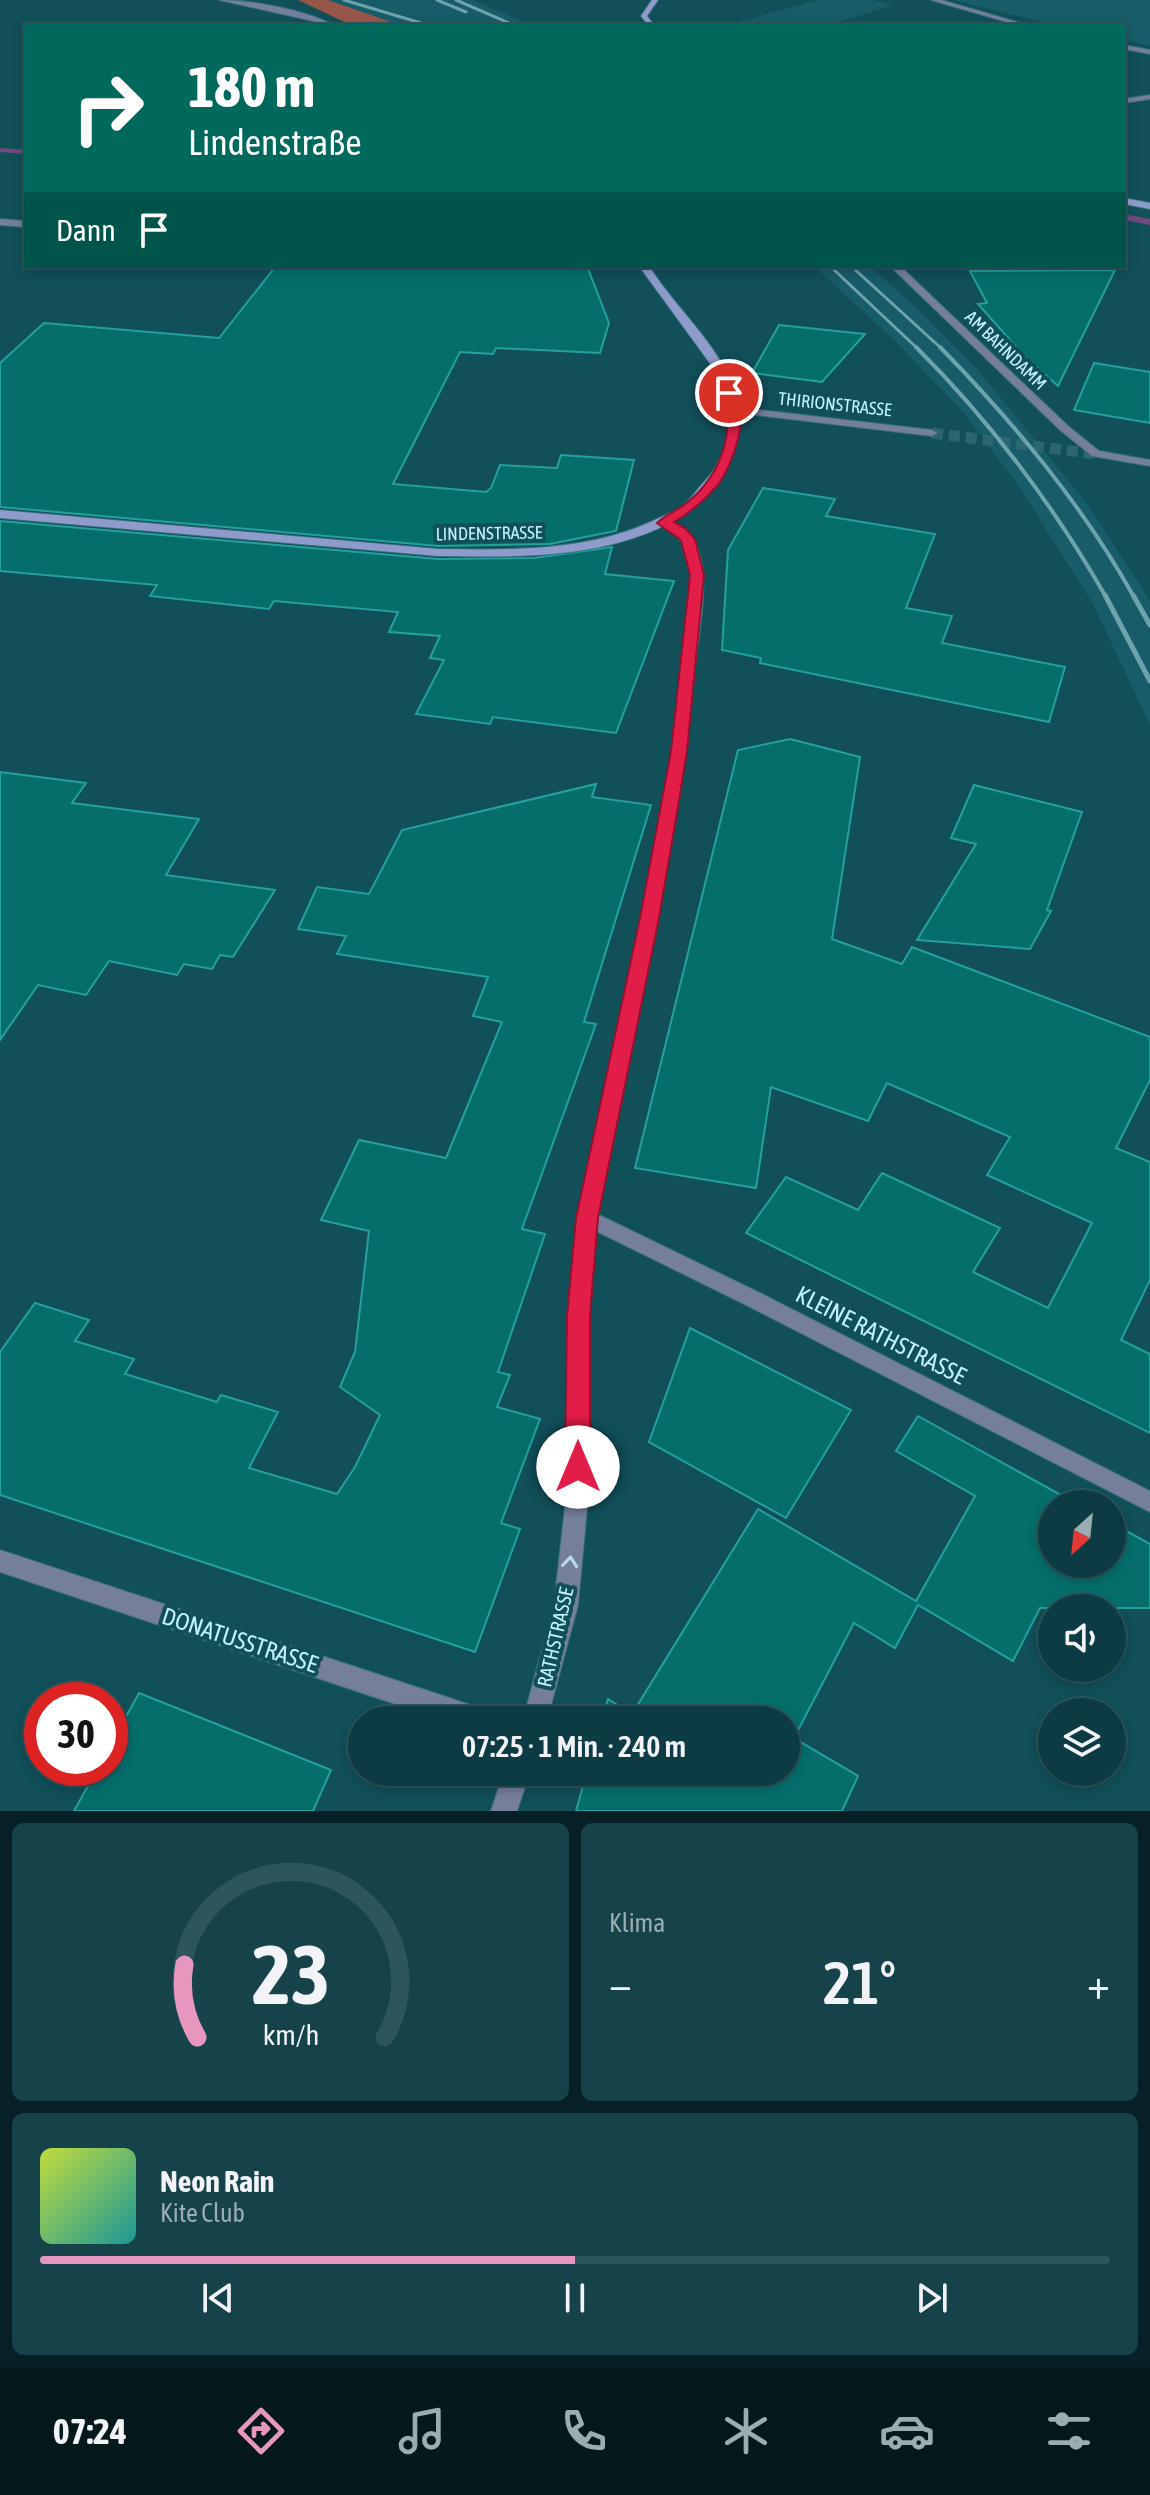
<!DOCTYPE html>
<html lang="de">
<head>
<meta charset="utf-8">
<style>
  :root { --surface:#0d3b43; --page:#16424a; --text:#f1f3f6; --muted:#9aadb2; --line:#2d555c; --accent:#e797bd }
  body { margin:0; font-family:"Asap Condensed",sans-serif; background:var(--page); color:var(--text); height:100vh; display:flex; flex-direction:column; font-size:30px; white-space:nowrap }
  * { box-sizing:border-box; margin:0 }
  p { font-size:26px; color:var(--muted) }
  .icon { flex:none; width:44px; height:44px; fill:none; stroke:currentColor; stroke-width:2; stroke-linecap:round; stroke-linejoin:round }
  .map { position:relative; height:1811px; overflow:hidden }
  .drawer { display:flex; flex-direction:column; gap:12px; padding:12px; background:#072025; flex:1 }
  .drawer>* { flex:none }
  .top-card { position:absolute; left:24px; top:24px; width:1102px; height:244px; border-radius:0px; box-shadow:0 4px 12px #0003,0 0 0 2px var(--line); background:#00695c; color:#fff; overflow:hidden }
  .needle { width:52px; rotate:207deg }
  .controls { position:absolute; left:1038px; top:1490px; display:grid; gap:16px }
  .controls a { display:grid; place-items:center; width:88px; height:88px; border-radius:50%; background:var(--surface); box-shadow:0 4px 12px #0003,0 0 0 2px var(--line); font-size:40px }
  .speed { position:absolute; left:24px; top:1682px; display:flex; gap:16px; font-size:40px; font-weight:700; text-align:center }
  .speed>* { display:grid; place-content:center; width:104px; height:104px; border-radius:50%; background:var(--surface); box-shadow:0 4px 12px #0003,0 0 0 2px var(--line); line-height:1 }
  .speed .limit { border:12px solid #d22; background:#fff; color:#111 }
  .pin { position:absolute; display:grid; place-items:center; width:68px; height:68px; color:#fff; margin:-34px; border:4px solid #fff; border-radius:50%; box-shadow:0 2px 8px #0007 }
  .me { position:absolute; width:88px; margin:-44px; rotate:0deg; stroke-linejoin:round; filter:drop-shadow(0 0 6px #0008) }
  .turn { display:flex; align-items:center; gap:28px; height:168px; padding:0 32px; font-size:36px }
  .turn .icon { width:104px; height:104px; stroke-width:2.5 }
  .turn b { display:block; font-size:56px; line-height:68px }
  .then { display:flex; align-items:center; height:76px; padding:0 32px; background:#0003; gap:16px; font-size:30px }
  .big { font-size:60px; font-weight:600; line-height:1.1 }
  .drawer .widget { flex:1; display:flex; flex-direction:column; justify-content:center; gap:12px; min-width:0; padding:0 28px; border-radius:12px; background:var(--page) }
  .drawer .dial { align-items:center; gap:0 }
  .dial svg { height:208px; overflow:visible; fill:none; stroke:var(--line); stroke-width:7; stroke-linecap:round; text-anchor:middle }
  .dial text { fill:var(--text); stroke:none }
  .song { display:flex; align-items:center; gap:24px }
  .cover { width:96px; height:96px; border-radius:12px; background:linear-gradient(135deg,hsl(70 70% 55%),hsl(180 70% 35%)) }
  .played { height:8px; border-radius:4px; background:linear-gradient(90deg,var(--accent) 50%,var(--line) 50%) }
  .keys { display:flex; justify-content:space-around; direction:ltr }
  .heat { display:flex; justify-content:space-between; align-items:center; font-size:44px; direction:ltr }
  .drawer .tiles { flex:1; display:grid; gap:12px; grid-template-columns:1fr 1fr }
  .widget:last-child { grid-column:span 2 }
  .trip { position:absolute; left:348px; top:1706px; width:452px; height:80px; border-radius:40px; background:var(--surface); box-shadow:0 4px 12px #0003,0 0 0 2px var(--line); font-weight:600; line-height:80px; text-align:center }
  .tab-bar { display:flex; height:128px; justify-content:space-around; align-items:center; background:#05181b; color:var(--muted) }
  .tab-bar .icon { width:56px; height:56px }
  .tab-bar .current { color:var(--accent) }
  .tab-bar b { font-size:36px; color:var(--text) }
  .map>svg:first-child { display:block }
</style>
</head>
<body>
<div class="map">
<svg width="1150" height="1811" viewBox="0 0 1150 1811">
  <rect width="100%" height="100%" fill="#114f59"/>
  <!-- built -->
  <g fill="#175c68">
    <polygon points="328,0 473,0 534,26 403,26"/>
    <polygon points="818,0 873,0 893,5 828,26 723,26"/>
    <polygon points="953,0 1150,0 1150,46 1124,40 1124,26 1057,26"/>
    <polygon points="814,266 870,266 923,314 978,370 1089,506 1150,601 1150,725 1093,604 1018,485 964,413 894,340"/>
  </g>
  <!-- green -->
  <polygon fill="#97564a" points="298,0 328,0 403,26 353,26"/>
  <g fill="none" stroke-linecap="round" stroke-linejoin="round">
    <!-- stream -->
    <g fill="#714a7f" fill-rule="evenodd">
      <polygon points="0,148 26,150 26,154 0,152"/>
      <polygon points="1124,214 1150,219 1150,225 1124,220"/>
    </g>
  </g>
  <!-- building -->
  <g fill="#056e6b" stroke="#24a19d" stroke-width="2">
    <polygon points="276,266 587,266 609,323 600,353 496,348 493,354 460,352 393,484 486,492 491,488 500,465 557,468 561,455 634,460 616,531 550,544 438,546 0,507 0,363 44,323 219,338"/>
    <polygon points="1115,270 1058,386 1026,358 978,304 987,303 970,271"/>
    <polygon points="779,325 865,334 822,382 752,373"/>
    <polygon points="1094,363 1150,372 1150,423 1074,410"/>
    <polygon points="763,488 835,499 826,516 935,534 906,608 952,616 942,643 1065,667 1049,722 760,663 761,658 722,650 728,550"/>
    <polygon points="0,521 438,559 534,558 612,547 605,574 674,581 616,733 493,717 490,724 416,714 444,660 430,658 440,636 389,632 398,612 274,601 269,609 150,596 157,585 0,571"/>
    <polygon points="790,739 860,757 832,939 902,964 912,947 1150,1037 1150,1080 1116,1148 1150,1162 1150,1280 1121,1340 1150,1354 1150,1433 746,1233 786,1177 858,1210 882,1173 1000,1228 973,1272 1048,1308 1092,1223 987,1175 1010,1137 887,1083 868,1121 771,1087 756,1188 635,1168 738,750"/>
    <polygon points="0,772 86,783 72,803 199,819 166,875 275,890 233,957 220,955 212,969 184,964 177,975 109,961 86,995 38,985 0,1040"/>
    <polygon points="596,784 592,797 651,805 584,1022 596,1024 522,1229 545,1234 498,1372 510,1375 497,1407 540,1419 501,1523 520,1529 475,1652 0,1495 0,1352 35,1303 89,1320 75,1341 134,1359 125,1374 217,1402 221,1395 278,1412 249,1468 337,1494 355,1467 380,1415 340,1387 355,1352 369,1231 321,1220 359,1140 446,1158 502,1022 473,1016 488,977 337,954 346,936 298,929 317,887 369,894 402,830"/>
    <polygon points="974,785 1082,812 1047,910 1051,911 1030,949 917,940 976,844 951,838"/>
    <polygon points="690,1328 851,1410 786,1518 649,1442"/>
    <polygon points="918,1416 1077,1504 1052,1504 1052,1564 1112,1564 1112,1523 1150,1544 1150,1608 1040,1608 1013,1661 918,1605 895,1648 854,1623 794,1738 858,1776 842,1811 576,1811 587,1772 786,1772 786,1720 602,1720 608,1699 632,1714 758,1509 916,1601 975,1496 896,1451"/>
    <polygon points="139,1693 331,1770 313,1811 74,1811 98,1768 110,1768 110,1746"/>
  </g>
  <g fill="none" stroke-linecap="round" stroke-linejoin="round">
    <!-- street-tunnel -->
    <polyline stroke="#2c6771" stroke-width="11" stroke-dasharray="11 6" stroke-linecap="butt" points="932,433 1096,454"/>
    <!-- street casing -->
    <g stroke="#34707a" stroke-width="2">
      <g id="street">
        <path d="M219,0C251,0 307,10 335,26Z"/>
        <polygon points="931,0 941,0 1031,26 1021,26"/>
        <polygon points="1124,45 1150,50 1150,54 1124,49"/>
        <polygon points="1150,95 1150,99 1124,103 1124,99"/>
        <polygon points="0,219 26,221 26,227 0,225"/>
        <polygon points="890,266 900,266 1068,426 1099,451 1150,460 1150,466 1092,456 1060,430"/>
        <polygon points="735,407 932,430 937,433 932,436 731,412 731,408"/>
        <path d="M664,519C682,525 695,537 700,556C709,585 697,645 694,677C675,858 634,1036 597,1214L760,1293L1150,1491V1512L746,1305L596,1231L589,1316L588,1498L578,1605L547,1720H523L554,1605L566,1498L569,1316L577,1218L642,918L672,751L691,575L688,554L676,533L658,523Z"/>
        <polygon points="0,1550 480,1708 489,1711 492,1720 443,1720 0,1572"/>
        <polygon points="504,1772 530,1772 517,1811 491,1811"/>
      </g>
    </g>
    <!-- secondary casing -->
    <g stroke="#34707a" stroke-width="2">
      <g id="secondary">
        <polygon points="652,0 658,0 647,16 655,26 649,26 641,16"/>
        <polygon points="1124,198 1150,203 1150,209 1124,204"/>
        <path d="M639,266H649C675,308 718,343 735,391C746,422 738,458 716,482C707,492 698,506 687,513C614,560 521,557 438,556L0,518V510L438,549C512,550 590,552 659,518C665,515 674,512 680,508C690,501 697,489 705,481C734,449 733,411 717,373Z"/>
      </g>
    </g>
    <!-- street -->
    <use href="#street" fill="#757e9b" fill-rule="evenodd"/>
    <!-- secondary -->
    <use href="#secondary" fill="#8f9ccb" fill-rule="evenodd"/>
    <!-- rail-far2 -->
    <g stroke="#6ca3ad" stroke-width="3">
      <polyline points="344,0 431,26"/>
      <polyline points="437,0 466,12"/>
      <polyline points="456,0 516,26"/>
      <polyline points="830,266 918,349"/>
      <polyline points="851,266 942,349"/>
    </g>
    <!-- rail-far1 -->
    <g stroke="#6ca3ad" stroke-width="4">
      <path d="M916,347C990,421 1054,506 1106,597"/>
      <path d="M940,347C1014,423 1082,504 1134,597"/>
    </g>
    <!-- rail -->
    <g stroke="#6ca3ad" stroke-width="5">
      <polyline points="1105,595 1150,681"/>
      <polyline points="1133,595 1150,625"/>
    </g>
  </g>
  <!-- one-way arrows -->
  <defs><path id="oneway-chevron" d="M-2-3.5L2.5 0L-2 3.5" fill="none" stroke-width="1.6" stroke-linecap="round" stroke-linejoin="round" transform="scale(2)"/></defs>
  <use stroke="#b3dbe9" href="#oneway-chevron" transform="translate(570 1562) rotate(-84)"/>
  <!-- route -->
  <path fill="#e11d48" stroke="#92132f" stroke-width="2" d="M729,389C756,403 732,468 717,486C704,501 691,512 674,522L685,528L695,539L704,575L687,751L678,807L659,918L598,1218L590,1316V1467L586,1475L578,1479L569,1475L565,1467L567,1316L576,1218L640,918L671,751L690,575L681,540L657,523C666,514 679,510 689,501C720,475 736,432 723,393Z"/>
  <g text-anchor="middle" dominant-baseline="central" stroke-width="8" stroke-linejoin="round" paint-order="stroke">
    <!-- far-street labels -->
    <g font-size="18" fill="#c2f2fc" stroke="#114f59">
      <text transform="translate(1006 350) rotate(44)">AM BAHNDAMM</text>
      <text transform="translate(835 404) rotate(6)">THIRIONSTRASSE</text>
      <text transform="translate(489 533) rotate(-1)">LINDENSTRASSE</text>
    </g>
    <!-- street labels -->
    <g font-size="20" fill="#c2f2fc" stroke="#114f59">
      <text transform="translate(555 1637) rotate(-77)">RATHSTRASSE</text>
    </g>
    <!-- near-street labels -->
    <g font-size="24" fill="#c2f2fc" stroke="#114f59">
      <text transform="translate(881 1335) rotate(27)">KLEINE RATHSTRASSE</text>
      <text transform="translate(240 1640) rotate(18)">DONATUSSTRASSE</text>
    </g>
  </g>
</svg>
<div class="controls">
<a><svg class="needle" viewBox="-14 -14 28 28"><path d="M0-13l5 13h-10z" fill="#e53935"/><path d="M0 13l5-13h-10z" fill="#9aadb2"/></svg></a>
<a><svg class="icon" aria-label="sound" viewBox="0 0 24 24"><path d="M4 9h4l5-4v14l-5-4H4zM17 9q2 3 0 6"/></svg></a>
<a><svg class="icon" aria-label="layers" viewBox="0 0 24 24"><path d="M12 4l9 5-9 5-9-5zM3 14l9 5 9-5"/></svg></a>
</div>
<div class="speed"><div class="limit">30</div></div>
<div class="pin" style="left:729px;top:393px;background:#d93025"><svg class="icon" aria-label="arrive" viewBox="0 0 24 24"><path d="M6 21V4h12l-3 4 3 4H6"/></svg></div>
<svg class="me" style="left:578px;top:1467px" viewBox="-20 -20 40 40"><circle r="19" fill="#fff"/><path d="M0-13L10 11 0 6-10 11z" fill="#e11d48"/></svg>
<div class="trip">07:25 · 1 Min. · 240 m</div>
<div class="top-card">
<div class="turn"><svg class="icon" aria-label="right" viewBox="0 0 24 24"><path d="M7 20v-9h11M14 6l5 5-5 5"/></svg><div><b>180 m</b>Lindenstraße</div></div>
<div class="then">Dann<svg class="icon" aria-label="arrive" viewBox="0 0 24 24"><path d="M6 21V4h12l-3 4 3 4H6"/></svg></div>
</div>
</div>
<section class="drawer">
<div class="tiles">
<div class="widget dial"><svg viewBox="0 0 100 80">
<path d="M14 69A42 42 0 1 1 86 69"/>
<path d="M14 69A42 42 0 0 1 9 41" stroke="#e797bd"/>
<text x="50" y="56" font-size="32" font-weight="700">23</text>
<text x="50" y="72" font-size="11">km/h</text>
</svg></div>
<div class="widget"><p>Klima</p>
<div class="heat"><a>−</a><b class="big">21°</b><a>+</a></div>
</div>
<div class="widget">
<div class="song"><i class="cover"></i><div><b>Neon Rain</b><p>Kite Club</p></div></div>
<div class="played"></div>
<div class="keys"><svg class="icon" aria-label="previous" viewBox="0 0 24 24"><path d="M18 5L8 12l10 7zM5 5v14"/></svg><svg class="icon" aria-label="pause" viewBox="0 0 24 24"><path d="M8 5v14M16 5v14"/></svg><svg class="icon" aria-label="next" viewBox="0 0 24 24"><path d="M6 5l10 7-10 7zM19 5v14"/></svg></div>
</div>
</div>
</section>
<nav class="tab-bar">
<b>07:24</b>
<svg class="icon current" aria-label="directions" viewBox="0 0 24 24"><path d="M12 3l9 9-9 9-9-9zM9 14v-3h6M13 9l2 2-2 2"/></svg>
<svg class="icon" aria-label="music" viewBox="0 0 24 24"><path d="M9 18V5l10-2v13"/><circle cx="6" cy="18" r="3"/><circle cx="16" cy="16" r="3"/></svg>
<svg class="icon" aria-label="phone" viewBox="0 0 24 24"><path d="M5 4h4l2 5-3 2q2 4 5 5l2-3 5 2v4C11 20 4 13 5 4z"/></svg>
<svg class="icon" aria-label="climate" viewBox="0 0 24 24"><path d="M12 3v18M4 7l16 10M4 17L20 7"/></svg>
<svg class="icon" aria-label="car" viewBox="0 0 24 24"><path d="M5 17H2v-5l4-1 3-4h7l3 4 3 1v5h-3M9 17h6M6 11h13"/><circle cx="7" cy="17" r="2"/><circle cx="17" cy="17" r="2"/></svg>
<svg class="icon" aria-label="filters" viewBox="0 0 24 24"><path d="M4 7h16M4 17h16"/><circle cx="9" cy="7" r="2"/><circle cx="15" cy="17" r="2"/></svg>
</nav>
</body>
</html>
